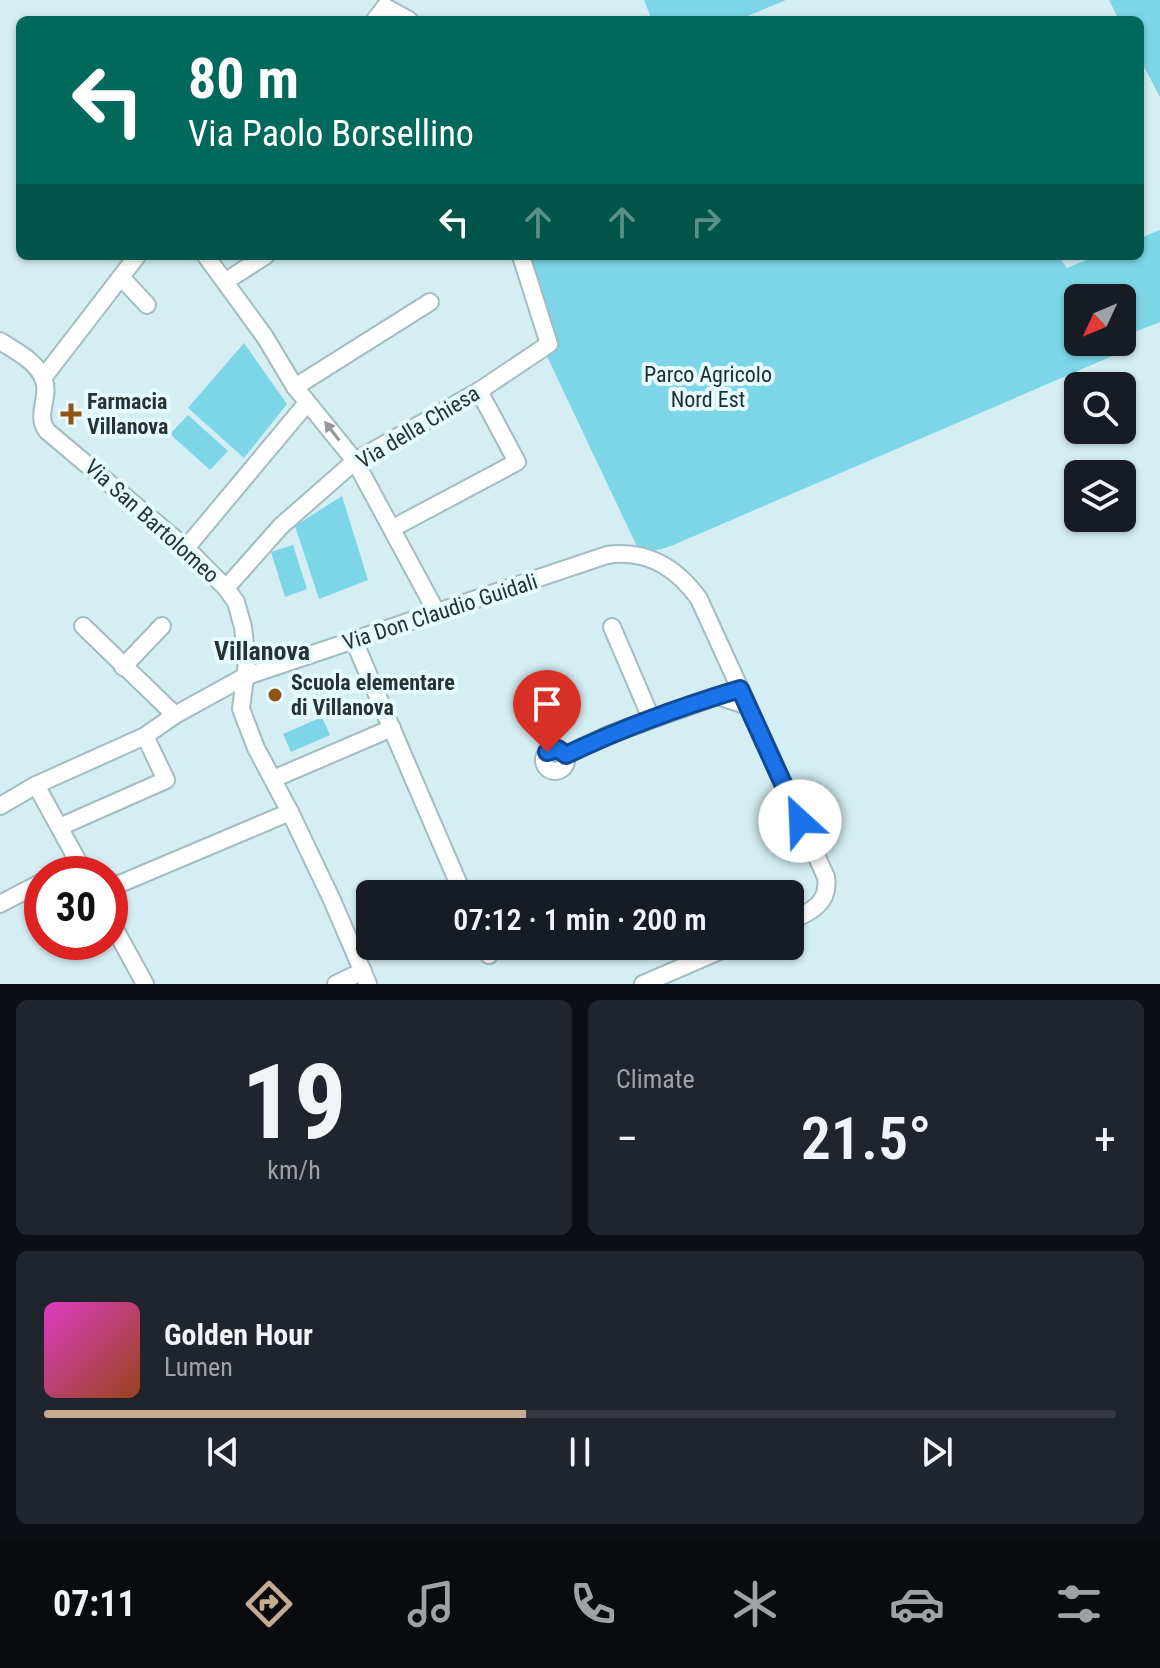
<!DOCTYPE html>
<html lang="en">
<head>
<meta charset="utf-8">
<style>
  :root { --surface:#171b24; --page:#20242c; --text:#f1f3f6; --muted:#9ea1a6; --line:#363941; --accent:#c5ab90 }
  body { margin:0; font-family:"Roboto Condensed",sans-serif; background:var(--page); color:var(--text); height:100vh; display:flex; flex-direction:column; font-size:30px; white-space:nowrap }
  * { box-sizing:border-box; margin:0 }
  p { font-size:26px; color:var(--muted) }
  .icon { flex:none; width:44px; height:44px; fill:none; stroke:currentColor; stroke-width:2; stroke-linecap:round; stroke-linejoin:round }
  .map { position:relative; height:984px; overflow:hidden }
  .drawer { display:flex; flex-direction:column; gap:16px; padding:16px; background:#0d0f14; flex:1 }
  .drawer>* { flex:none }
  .guide { position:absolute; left:16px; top:16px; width:1128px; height:244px; border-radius:12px; box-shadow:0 2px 6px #0004; background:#00695c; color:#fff; overflow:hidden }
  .needle { width:52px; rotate:226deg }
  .controls { position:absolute; left:1064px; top:284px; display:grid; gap:16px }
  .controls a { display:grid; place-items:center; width:72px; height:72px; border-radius:12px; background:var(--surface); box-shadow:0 2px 6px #0004; font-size:40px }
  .speed { position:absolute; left:24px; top:856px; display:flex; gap:16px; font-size:40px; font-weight:700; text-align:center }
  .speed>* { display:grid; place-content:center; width:104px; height:104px; border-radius:50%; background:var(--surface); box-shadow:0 2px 6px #0004; line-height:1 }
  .speed .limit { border:12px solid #d22; background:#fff; color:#111 }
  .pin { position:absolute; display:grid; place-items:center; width:68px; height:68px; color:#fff; margin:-82px -34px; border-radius:50% 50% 50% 0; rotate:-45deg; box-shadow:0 0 8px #0007 }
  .pin .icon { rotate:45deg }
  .me { position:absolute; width:88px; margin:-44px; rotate:335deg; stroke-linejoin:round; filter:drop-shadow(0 0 6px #0008) }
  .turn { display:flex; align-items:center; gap:28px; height:168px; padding:0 40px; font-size:36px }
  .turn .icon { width:104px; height:104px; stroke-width:2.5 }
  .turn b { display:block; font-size:56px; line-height:68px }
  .lanes { display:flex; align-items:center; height:76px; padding:0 40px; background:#0003; justify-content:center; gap:40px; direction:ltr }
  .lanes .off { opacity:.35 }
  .big { font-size:60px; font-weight:600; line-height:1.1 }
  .drawer .tile { flex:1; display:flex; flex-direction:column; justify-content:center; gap:12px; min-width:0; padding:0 28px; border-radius:12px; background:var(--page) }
  .drawer .dial { align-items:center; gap:0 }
  .dial b { font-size:104px; line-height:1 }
  .song { display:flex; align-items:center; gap:24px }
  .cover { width:96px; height:96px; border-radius:12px; background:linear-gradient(135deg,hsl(310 70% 55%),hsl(20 70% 35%)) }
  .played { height:8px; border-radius:4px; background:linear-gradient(90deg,var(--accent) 45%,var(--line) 45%) }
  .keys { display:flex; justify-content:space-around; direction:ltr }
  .heat { display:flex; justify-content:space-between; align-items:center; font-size:44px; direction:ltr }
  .drawer .tiles { flex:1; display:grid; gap:16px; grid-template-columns:1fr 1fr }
  .tile:last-child { grid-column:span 2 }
  .trip { position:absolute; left:356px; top:880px; width:448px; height:80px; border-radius:12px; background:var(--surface); box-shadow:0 2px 6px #0004; font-weight:600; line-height:80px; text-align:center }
  .dock { display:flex; height:128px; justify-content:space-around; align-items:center; background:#090b0e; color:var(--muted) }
  .dock .icon { width:56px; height:56px }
  .dock .selected { color:var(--accent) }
  .dock b { font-size:36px; color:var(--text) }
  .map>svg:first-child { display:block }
</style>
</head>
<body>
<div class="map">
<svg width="1160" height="984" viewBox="0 0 1160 984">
  <rect width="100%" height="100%" fill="#d4eef4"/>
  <!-- green -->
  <g fill="#7cd6e7">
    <polygon points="644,0 786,0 738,20 652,20"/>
    <polygon points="1109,0 1160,0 1160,97 1140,59 1140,20 1119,20"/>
    <polygon points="1160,230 1160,322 1122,337 1122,298 1078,298 1078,342 1120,342 1124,351 671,546 641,555 535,331 516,262 527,256 1058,256 1067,268 1096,256 1140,256 1140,238"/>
    <polygon points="244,343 287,404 244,458 188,408"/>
    <polygon points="188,415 228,451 210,470 170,434"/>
    <polygon points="342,496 368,580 319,599 295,526"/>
    <polygon points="293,545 307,589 285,597 271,552"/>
    <polygon points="322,717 330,735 291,752 283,734"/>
  </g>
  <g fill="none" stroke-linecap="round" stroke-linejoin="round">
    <!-- minor casing -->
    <g stroke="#a2bcc1" stroke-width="20">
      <g id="minor">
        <polyline points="385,7 409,20"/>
        <polyline points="375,20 385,7"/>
        <polyline points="206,256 265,337 295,387 355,461 437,613"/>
        <polyline points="121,277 147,305"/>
        <polyline points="226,281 265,256"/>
        <path d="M0,341C15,351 37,361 44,380C50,397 35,416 47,431L186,548L226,588L236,602L243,627L247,662L241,709L256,748L290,812L332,900L368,984"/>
        <polyline points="43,378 137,256"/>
        <polyline points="295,387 430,302"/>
        <polyline points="393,528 517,462 479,391"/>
        <polyline points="186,548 307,403"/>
        <polyline points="226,588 281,526 355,461 479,391 549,344 521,256"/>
        <polyline points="83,626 175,715"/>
        <polyline points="612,627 651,718"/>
        <polyline points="354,641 463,894"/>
        <polyline points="123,667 162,626"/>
        <polyline points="740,689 717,696 748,706"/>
        <circle cx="555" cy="760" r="11"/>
        <polyline points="566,755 608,735 717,696"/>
        <polyline points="273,779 392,728"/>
        <polyline points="36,785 85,874"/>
        <path d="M0,806L36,785L145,736L175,715L244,677L607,555C646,549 677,568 699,599L826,877C830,903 811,912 790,921"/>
        <polyline points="64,825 166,780 145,736"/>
        <polyline points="57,874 79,863"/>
        <polyline points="110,888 290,812"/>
        <polyline points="0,904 42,882"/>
        <polyline points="110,920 145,984"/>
        <polyline points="486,946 489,955"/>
        <polyline points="336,984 363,971"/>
        <polyline points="643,984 731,946"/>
      </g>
    </g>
    <!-- minor -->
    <use href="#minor" stroke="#fff" stroke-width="16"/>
  </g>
  <!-- one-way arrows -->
  <defs><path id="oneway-solid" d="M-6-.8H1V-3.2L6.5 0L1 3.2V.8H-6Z" transform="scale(2)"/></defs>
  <use fill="#93989a" href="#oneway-solid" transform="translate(332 431) rotate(-128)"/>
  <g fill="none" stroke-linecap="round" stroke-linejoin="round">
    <!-- route casing -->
    <g stroke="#114b97" stroke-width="20">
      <path id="route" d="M547,752L558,749L566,755C622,728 680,707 740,689L800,821"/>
    </g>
    <!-- route -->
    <use href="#route" stroke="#1a73e8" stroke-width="14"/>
  </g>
  <!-- markers -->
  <g fill="#8f5313" stroke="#e6fbff" stroke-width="3">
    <path d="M67 402h8v8h8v8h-8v8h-8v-8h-8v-8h8z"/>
    <circle cx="275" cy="695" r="8"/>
  </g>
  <g text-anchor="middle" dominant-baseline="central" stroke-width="8" stroke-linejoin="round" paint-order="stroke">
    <!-- park labels -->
    <g font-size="22" fill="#192e33" stroke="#e6fbff">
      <text x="708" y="374">Parco Agricolo<tspan x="708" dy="25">Nord Est</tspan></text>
    </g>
    <!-- poi labels -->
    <g font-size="22" font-weight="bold" fill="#273234" stroke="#e6fbff" text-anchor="start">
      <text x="87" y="401">Farmacia<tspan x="87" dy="25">Villanova</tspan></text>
      <text x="291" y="682">Scuola elementare<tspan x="291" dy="25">di Villanova</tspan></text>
    </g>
    <!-- street labels -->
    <g font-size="22" fill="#273234" stroke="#e6fbff">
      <text transform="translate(418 427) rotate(-31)">Via della Chiesa</text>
      <text transform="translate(152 521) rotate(42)">Via San Bartolomeo</text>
      <text transform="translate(440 612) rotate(-18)">Via Don Claudio Guidali</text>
    </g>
    <!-- quarter labels -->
    <g font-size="26" font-weight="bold" fill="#273234" stroke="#e6fbff">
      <text x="262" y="651">Villanova</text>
    </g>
  </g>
</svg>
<div class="controls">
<a><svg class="needle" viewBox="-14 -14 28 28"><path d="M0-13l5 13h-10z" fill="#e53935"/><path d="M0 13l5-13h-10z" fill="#9ea1a6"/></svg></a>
<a><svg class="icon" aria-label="search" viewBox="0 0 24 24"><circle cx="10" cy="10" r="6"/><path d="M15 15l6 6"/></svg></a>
<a><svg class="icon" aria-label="layers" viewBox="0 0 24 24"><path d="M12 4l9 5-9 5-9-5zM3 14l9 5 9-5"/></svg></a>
</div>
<div class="speed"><div class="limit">30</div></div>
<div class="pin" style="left:547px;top:752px;background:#d93025"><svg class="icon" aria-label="arrive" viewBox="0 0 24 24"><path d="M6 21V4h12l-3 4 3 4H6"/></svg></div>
<svg class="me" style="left:800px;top:821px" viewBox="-20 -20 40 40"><circle r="19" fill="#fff"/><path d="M0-13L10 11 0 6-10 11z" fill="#1a73e8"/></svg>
<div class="trip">07:12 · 1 min · 200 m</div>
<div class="guide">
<div class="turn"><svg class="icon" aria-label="left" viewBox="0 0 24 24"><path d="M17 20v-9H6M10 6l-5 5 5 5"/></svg><div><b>80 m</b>Via Paolo Borsellino</div></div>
<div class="lanes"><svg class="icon" aria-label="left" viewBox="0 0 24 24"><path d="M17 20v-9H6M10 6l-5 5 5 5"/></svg><svg class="icon off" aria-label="ahead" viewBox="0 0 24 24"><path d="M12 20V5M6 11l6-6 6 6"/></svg><svg class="icon off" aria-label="ahead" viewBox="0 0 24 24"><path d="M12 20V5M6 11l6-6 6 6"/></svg><svg class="icon off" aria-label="right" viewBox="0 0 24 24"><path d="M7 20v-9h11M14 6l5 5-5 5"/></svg></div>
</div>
</div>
<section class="drawer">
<div class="tiles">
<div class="tile dial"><b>19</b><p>km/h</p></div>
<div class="tile"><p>Climate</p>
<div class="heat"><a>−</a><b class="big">21.5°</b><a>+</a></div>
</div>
<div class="tile">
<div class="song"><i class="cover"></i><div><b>Golden Hour</b><p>Lumen</p></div></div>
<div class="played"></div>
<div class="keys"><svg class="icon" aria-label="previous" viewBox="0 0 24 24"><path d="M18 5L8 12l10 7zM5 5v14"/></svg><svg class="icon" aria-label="pause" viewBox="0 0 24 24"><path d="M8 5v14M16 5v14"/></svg><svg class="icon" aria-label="next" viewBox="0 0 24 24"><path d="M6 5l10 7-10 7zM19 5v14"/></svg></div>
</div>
</div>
</section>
<nav class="dock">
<b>07:11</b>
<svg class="icon selected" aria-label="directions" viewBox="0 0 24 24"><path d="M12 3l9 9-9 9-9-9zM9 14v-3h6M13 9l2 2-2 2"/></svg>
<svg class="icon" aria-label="music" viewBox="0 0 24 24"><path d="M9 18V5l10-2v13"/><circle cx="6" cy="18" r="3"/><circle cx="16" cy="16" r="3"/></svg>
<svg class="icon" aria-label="phone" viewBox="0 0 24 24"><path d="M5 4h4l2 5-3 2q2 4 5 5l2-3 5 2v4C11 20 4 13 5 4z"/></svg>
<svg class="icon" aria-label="climate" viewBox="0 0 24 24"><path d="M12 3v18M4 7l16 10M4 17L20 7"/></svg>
<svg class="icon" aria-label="car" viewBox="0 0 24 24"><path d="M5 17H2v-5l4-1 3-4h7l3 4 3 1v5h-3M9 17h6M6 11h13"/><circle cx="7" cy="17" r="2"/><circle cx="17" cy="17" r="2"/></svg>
<svg class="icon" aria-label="filters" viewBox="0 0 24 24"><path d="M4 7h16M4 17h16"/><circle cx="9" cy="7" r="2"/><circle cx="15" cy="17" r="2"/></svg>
</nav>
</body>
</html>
